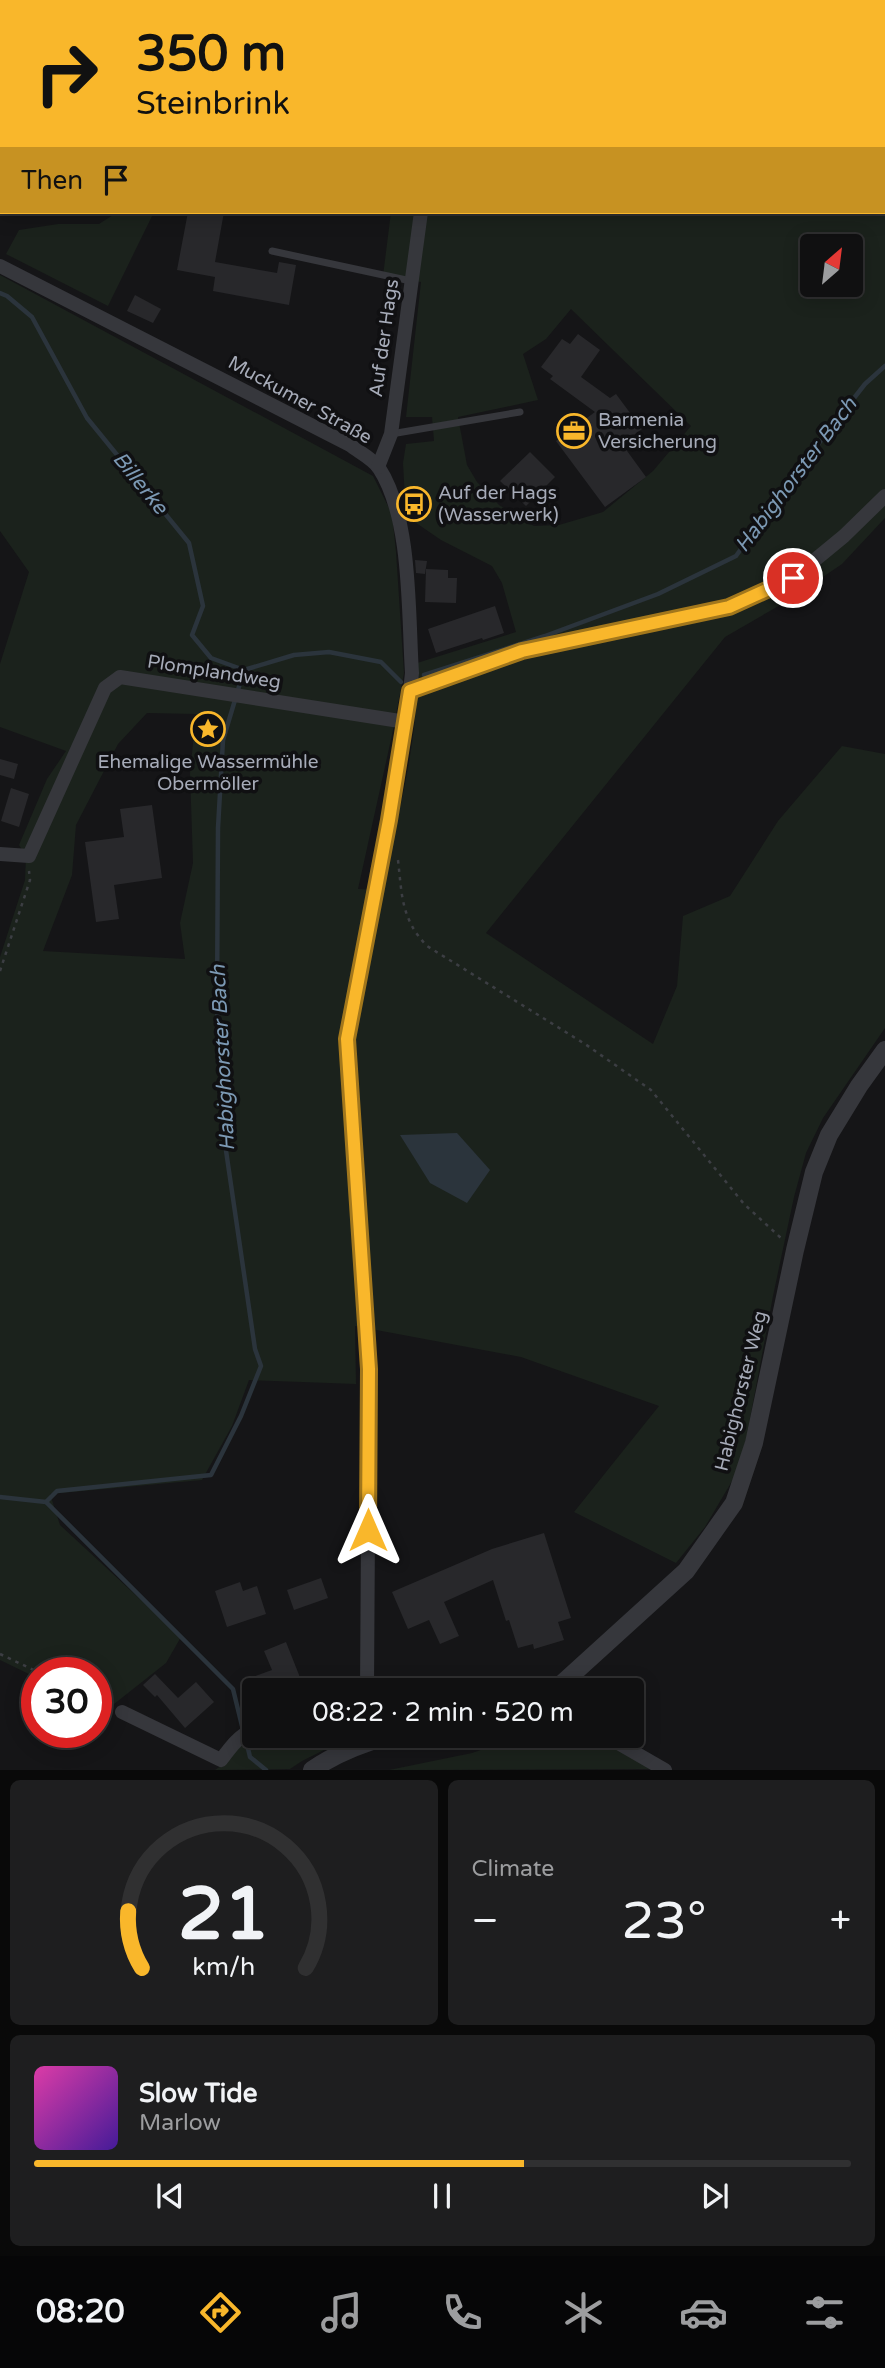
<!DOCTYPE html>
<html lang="en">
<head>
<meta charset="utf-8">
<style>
  :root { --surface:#101011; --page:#1e1e1f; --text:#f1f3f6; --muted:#9c9d9f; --line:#303031; --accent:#f9b72b }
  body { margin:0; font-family:"Varela Round",sans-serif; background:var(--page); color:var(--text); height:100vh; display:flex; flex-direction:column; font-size:26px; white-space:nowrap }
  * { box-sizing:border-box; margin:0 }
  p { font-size:23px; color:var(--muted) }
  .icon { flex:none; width:38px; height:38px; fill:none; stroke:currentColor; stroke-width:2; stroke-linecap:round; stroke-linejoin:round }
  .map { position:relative; height:1770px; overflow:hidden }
  .panel { display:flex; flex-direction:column; gap:10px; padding:10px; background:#090909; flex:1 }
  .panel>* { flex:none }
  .hud { position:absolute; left:0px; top:0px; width:886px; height:214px; box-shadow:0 4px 18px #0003,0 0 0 2px var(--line); background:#f9b72b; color:#111; overflow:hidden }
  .needle { width:46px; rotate:28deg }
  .buttons { position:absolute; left:800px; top:234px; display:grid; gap:14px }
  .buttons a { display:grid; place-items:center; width:63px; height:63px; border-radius:7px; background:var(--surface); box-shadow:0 4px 18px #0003,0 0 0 2px var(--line); font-size:35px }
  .speed { position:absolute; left:21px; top:1657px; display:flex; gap:14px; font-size:35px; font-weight:700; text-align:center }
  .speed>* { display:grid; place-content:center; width:91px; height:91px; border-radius:50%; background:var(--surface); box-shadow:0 4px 18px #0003,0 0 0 2px var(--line); line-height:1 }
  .speed .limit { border:10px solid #d22; background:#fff; color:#111 }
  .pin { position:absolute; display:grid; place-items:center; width:60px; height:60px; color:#fff; margin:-30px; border:4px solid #fff; border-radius:50%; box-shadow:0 2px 7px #0007 }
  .me { position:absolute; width:77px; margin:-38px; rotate:0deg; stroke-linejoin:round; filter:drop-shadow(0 0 5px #0008) }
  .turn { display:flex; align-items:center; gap:24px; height:147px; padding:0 21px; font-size:32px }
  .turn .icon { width:91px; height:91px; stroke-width:2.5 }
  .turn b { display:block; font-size:49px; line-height:60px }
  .then { display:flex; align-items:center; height:66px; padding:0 21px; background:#0003; gap:14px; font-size:26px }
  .big { font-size:52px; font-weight:600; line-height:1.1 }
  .panel .tile { flex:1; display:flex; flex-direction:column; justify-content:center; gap:10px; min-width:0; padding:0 24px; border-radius:10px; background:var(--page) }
  .panel .dial { align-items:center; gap:0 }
  .dial svg { height:182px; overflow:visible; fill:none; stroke:var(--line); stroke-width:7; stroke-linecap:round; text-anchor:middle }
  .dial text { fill:var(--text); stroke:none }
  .song { display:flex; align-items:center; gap:21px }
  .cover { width:84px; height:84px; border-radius:10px; background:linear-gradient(135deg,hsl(320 70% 55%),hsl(260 70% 35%)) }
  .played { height:7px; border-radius:4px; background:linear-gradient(90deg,var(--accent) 60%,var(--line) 60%) }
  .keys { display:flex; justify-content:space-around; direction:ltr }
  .heat { display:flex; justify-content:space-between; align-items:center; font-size:38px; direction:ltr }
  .panel .tiles { flex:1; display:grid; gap:10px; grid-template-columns:1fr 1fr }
  .tile:last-child { grid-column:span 2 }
  .trip { position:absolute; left:242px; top:1678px; width:402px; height:70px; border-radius:7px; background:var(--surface); box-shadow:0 4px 18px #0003,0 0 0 2px var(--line); font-weight:600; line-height:70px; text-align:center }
  .dock { display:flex; height:112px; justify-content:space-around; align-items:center; background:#060607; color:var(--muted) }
  .dock .icon { width:49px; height:49px }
  .dock .selected { color:var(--accent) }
  .dock b { font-size:32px; color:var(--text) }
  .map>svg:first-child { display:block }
</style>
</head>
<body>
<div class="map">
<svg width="885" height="1770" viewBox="0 0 885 1770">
  <rect width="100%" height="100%" fill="#151517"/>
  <!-- green -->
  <g fill="#1b221c" fill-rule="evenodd">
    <polygon points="0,0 121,0 120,2 2,2 2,212 11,212 9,216 0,215"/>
    <path d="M469,0H885V518L842,564L789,600L725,637L486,933L653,1044L677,986L683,916L730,896L778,821L842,746L885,754V1028L823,1118L806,1153L794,1197L773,1296L746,1440L735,1476L705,1527L676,1563L574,1512L659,1406L521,1357L355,1326L356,1384L249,1380L232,1426L202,1480L50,1494L60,1525L181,1637L166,1663L104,1712L96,1708V1673H37V1678L0,1660V957L25,880L26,856L19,845L47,779L66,751L0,727V664L29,572L0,531V275L373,476L392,514L396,552L404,673L392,735L358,889L382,890C397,817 420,738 417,663L516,632L502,583L492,566L441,540L406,516L403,463L406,444L434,441L432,417H406L421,282L383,276L391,212H884V2H468ZM812,247H850V285H812ZM571,309L691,426L653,471L603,512L559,525L534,526L499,505L477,482L467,465L458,417L538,400L523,354L546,339ZM147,713L196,714L190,773L193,863L180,923L185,959L43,951L72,875L76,825L118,744Z"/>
    <polygon points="114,212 154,212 108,306 6,254 19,230 58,224 99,224 113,215"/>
    <polygon points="257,1736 347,1736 342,1741 302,1761 290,1769 215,1770 224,1764 236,1746"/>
    <polygon points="522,1736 594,1736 652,1769 389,1770 472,1753"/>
  </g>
  <!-- water -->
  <polygon fill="#2b343c" points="457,1133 490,1170 467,1203 430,1183 400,1135"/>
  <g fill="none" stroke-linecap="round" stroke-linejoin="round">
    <!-- stream -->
    <g stroke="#2b343c" stroke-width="4.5">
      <polyline points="0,293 7,296 32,317 87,418 189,543 203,606 192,635 211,658 244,670"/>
      <polyline points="424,675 545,636 658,594 736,556 793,476 865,384 885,366"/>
      <polyline points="0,1497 46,1502"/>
      <polyline points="242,1726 233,1689 46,1502 57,1491 211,1475 241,1416 261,1366 255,1349 223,1130 217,1006 218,828 223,740 244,670 294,655 329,652 381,662 401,682"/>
      <polyline points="246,1740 250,1757 266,1770"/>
    </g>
  </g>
  <!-- building -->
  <g fill="#28282b">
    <polygon points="188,212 224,212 215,262 277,273 279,262 296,265 289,305 213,291 215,277 177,270"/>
    <polygon points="135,295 161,309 153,323 127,311"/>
    <polygon points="578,334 600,350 581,377 610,398 616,394 642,429 622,444 646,477 605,507 556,441 595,412 550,379 553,376 541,367 562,339 570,344"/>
    <polygon points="530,452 555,477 526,506 500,481"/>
    <polygon points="415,560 427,561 425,574 416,573"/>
    <polygon points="426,569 448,570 448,578 457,578 456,603 425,602"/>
    <polygon points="495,606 504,633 483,640 482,638 436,653 428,629"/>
    <polygon points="0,759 18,764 14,779 0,775"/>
    <polygon points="11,788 29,794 19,827 1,821"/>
    <polygon points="152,805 162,878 114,885 119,919 96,922 85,842 124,837 120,809"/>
    <polygon points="544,1533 571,1618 558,1622 564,1640 534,1649 533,1644 518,1648 509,1620 506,1621 493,1580 444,1602 459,1636 440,1644 429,1620 408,1629 392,1592 492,1549"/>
    <polygon points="321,1578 328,1598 294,1610 287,1590"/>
    <polygon points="240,1582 243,1591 257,1586 266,1614 227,1627 215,1591"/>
    <polygon points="286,1642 303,1685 289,1690 255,1690 250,1678 272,1670 264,1651"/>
    <polygon points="155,1674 178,1698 196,1682 214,1702 185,1728 157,1695 155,1697 143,1685"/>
  </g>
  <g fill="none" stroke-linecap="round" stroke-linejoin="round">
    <!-- path -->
    <g stroke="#3c3e43" stroke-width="2.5" stroke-dasharray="3.5 5" stroke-linecap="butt">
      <polyline points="0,53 2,53"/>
      <path d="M398,860C402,895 401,919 427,946L585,1044L651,1090L744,1204L781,1238"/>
      <polyline points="0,971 30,880 29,871"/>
      <polyline points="0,1654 40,1673"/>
      <polyline points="96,1699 110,1706"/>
    </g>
    <!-- service -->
    <g stroke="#36373c" stroke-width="7">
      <polyline points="272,251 411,281"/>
      <polyline points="391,434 520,412"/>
    </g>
    <!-- minor -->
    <g stroke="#36373c" stroke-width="14">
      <polyline points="461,2 462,0"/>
      <path d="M0,266L350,445C359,452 373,459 379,468C412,519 408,613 412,673L410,691L389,820L347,1039L369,1369L367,1690"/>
      <polyline points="378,467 391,434 421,212"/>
      <polyline points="410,691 522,651 729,607 793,578 844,536 885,496"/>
      <polyline points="0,854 29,856 105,688 120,677 406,722"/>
      <path d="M122,1712L221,1760C230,1748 239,1735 254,1729"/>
      <polyline points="606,1736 665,1770"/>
    </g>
    <!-- tertiary -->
    <g stroke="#36373c" stroke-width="18">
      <polyline points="555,1690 686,1571 734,1503 754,1443 795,1250 814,1172 829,1135 859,1086 885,1050"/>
      <path d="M312,1770C335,1754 363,1743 389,1736"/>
    </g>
  </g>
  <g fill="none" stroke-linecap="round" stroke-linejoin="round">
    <!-- route casing -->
    <g stroke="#a2771c" stroke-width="18">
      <polyline id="route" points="368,1530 369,1369 347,1039 389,820 410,691 522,651 729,607 793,578"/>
    </g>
    <!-- route -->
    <use href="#route" stroke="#f9b72b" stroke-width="12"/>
  </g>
  <!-- icons -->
  <defs>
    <g id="office-ring" transform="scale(1.75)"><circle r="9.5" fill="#101012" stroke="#f9b72b" stroke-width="1.5"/><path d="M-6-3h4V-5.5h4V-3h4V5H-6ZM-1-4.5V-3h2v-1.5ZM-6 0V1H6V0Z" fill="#f9b72b"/></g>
    <g id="bus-ring" transform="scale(1.75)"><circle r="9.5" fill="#101012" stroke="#f9b72b" stroke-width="1.5"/><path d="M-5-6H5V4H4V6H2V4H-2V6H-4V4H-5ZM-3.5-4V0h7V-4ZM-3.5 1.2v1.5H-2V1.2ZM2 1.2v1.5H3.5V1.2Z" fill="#f9b72b"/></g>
    <g id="sight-ring" transform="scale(1.75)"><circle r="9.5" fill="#101012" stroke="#f9b72b" stroke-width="1.5"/><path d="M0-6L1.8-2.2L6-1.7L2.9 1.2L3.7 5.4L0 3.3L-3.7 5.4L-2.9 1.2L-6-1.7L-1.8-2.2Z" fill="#f9b72b"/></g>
  </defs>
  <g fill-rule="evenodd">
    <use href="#office-ring" x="574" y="431"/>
    <use href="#bus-ring" x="414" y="504"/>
    <use href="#sight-ring" x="208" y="729"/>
  </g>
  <g text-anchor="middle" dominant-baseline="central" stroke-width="7" stroke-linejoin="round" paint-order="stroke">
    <!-- street labels -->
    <g font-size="19" fill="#a6abb8" stroke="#101012">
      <text transform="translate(384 338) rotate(-82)">Auf der Hags</text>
      <text transform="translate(300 400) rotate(29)">Muckumer Straße</text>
      <text transform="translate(214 672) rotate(9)">Plomplandweg</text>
      <text transform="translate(741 1391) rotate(-76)">Habighorster Weg</text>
    </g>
    <!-- poi labels -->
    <g font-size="19" fill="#a6abb8" stroke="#101012" text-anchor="start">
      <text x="598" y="420">Barmenia<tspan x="598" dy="22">Versicherung</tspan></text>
      <text x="438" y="493">Auf der Hags<tspan x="438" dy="22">(Wasserwerk)</tspan></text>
      <text x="208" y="762" text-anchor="middle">Ehemalige Wassermühle<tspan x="208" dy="22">Obermöller</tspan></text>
    </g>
    <!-- water labels -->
    <g font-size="21" font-style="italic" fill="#7c99b4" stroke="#101012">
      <text transform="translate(796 475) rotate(-53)">Habighorster Bach</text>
      <text transform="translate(140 483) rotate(51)">Billerke</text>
      <text transform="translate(223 1058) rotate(-93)">Habighorster Bach</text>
    </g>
  </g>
</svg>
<div class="buttons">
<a><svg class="needle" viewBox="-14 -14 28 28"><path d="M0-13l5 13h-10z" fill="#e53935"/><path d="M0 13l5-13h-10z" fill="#9c9d9f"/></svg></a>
</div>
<div class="speed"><div class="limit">30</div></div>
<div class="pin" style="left:793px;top:578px;background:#d93025"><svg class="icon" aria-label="arrive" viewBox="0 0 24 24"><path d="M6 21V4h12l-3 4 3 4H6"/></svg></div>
<svg class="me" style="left:368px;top:1530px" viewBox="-20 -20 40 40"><path d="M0-17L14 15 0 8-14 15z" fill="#f9b72b" stroke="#fff" stroke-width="4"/></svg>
<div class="trip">08:22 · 2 min · 520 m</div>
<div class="hud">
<div class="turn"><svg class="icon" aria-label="right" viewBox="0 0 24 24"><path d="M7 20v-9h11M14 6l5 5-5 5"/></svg><div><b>350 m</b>Steinbrink</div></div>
<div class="then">Then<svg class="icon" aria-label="arrive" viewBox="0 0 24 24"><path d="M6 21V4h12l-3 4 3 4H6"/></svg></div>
</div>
</div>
<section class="panel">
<div class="tiles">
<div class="tile dial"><svg viewBox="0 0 100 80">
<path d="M14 69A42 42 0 1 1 86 69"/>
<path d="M14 69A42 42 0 0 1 8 44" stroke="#f9b72b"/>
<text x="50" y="56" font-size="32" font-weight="700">21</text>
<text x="50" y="72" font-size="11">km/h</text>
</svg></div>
<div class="tile"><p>Climate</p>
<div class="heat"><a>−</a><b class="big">23°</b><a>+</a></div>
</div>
<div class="tile">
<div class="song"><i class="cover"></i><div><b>Slow Tide</b><p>Marlow</p></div></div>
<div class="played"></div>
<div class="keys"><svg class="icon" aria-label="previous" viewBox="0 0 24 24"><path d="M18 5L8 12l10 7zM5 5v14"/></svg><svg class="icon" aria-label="pause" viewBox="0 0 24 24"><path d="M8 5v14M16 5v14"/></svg><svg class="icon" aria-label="next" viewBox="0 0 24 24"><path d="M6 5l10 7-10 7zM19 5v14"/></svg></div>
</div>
</div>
</section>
<nav class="dock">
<b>08:20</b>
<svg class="icon selected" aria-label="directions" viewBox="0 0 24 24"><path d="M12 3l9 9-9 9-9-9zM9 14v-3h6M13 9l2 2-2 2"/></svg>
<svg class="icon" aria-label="music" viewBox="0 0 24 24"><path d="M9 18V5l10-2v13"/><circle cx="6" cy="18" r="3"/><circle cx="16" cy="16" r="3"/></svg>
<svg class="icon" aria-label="phone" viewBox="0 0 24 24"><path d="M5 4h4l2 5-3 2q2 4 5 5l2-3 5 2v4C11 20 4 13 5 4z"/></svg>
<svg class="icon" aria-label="climate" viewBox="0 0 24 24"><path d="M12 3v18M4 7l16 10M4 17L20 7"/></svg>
<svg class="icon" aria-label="car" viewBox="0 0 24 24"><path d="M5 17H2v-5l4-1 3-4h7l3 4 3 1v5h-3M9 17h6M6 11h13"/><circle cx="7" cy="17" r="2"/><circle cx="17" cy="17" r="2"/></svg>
<svg class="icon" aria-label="filters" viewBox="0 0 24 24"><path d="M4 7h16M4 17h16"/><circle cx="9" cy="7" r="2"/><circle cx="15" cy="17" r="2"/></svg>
</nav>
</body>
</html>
